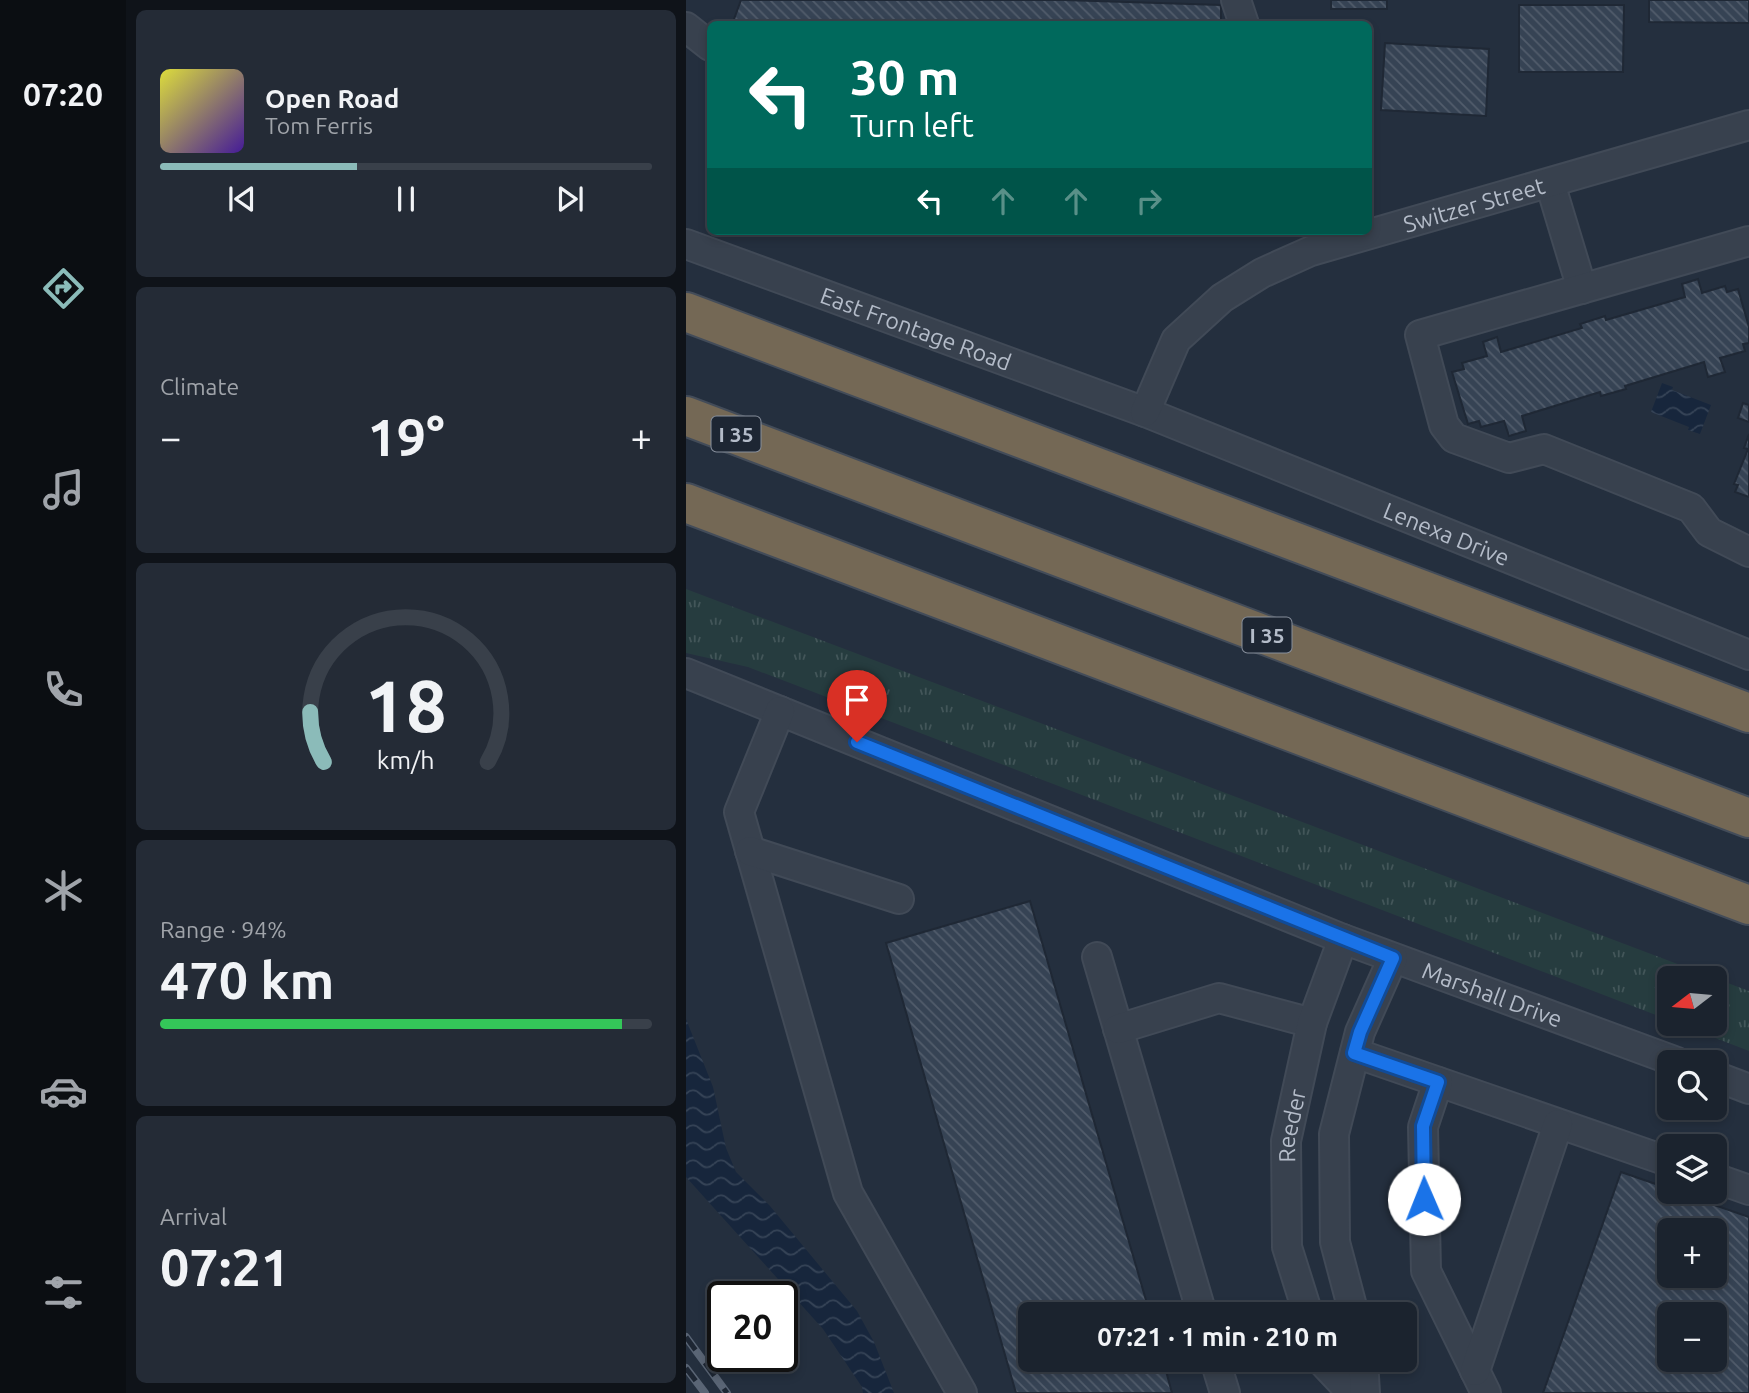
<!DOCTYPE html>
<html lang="en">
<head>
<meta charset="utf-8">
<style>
  :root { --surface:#1b232e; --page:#242b36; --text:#f1f3f6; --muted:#a0a4aa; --line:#39404a; --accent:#8bbbb9 }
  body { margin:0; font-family:Ubuntu,sans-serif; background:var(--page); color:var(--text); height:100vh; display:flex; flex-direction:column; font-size:26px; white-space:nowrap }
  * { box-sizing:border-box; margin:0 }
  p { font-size:23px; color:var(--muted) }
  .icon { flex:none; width:38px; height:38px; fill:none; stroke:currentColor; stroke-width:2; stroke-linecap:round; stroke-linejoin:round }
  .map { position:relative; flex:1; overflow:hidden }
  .panel { display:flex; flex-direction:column; gap:10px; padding:10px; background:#0f1319; width:560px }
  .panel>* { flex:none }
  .banner { position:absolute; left:21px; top:21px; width:665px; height:214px; border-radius:10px; box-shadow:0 4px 10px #0003,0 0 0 2px var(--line); background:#00695c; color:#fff; overflow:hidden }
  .needle { width:46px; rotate:254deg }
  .tools { position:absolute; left:971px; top:966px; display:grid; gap:14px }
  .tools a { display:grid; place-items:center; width:70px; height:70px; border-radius:10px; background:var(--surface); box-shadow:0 4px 10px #0003,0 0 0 2px var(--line); font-size:35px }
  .speed { position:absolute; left:21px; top:1281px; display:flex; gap:14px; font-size:35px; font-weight:700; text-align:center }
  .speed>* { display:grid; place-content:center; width:91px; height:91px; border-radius:50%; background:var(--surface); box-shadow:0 4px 10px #0003,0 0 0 2px var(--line); line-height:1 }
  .speed .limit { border:4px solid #111; border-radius:10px; background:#fff; color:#111 }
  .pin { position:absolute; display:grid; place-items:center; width:60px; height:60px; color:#fff; margin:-72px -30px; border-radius:50% 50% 50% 0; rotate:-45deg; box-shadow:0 0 7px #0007 }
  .pin .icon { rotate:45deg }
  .me { position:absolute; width:77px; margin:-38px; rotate:359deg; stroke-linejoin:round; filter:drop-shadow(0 0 5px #0008) }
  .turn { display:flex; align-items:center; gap:24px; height:147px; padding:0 28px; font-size:32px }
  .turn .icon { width:91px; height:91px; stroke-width:2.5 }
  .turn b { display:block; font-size:49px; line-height:60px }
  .lanes { display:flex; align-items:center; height:66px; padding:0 28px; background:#0003; justify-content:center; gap:35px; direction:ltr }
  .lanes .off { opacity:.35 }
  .big { font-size:52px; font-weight:700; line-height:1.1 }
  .panel .card { flex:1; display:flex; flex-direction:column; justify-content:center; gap:10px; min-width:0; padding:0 24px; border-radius:10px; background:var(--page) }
  .panel .dial { align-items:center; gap:0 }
  .dial svg { height:182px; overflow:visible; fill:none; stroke:var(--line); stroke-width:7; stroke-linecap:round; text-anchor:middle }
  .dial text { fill:var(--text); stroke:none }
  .song { display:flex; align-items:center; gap:21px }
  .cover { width:84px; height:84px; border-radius:10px; background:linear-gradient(135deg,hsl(60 70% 55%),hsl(260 70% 35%)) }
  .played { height:7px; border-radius:4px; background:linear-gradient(90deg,var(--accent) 40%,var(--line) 40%) }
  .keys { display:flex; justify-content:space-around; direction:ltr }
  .heat { display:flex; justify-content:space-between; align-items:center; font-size:38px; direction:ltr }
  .charge { height:10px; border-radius:5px; background:linear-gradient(90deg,#34c759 94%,var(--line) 0) }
  .trip { position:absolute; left:332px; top:1302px; width:399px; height:70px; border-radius:10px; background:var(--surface); box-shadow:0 4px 10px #0003,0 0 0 2px var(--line); font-weight:700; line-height:70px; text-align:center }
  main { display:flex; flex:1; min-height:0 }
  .dock { display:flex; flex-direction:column; width:126px; justify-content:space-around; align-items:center; background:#0b0e12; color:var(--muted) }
  .dock .icon { width:49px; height:49px }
  .dock .active { color:var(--accent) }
  .dock b { font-size:32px; color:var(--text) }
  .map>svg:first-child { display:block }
</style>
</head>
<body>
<main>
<nav class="dock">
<b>07:20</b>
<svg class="icon active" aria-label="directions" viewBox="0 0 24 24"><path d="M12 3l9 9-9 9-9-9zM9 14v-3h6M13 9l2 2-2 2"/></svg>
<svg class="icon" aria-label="music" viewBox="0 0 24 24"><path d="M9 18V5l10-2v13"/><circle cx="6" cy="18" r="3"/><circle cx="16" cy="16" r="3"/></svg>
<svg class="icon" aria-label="phone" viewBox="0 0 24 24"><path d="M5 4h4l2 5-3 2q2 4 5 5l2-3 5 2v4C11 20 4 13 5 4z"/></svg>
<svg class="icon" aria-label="climate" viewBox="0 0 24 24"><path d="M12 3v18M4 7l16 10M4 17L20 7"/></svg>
<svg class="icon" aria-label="car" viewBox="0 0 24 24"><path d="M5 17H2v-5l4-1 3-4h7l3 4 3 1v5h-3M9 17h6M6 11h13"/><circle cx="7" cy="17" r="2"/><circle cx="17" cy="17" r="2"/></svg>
<svg class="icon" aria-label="filters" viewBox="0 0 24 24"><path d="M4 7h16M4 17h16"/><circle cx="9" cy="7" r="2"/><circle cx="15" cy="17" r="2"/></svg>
</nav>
<section class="panel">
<div class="card">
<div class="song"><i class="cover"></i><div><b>Open Road</b><p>Tom Ferris</p></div></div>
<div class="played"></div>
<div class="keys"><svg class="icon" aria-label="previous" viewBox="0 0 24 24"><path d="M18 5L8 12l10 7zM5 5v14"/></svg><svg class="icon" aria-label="pause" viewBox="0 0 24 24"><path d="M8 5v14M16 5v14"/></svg><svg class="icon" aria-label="next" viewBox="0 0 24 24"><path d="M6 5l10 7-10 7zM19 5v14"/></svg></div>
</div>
<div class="card"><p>Climate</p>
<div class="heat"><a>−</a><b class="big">19°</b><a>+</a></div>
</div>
<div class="card dial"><svg viewBox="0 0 100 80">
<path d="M14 69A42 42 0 1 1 86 69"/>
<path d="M14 69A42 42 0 0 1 8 47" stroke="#8bbbb9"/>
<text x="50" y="56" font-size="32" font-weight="700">18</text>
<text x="50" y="72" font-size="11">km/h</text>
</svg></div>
<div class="card"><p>Range · 94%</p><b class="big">470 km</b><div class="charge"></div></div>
<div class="card"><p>Arrival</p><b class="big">07:21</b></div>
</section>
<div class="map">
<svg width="1063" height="1393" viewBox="0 0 1063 1393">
  <defs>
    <pattern id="grass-tufts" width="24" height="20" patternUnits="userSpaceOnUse" patternTransform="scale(1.75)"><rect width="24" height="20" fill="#263c3f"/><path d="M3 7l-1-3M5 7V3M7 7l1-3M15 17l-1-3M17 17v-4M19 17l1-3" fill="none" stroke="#435659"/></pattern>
    <pattern id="water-waves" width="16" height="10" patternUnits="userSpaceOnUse" patternTransform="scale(1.75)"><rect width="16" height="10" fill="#17263c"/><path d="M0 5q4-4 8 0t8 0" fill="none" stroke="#364457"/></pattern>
    <pattern id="building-back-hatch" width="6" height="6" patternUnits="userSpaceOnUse" patternTransform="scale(1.75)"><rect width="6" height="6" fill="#364354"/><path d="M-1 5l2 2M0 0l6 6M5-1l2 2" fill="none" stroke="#515c6b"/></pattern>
  </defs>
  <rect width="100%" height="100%" fill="#242f3e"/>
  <!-- grass -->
  <polygon fill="url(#grass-tufts)" points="0,589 1063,991 1063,1051 993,1024 1029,1024 1029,978 984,978 983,1020 62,667 0,653"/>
  <!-- water -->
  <g fill="url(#water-waves)">
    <polygon points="976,383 987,387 986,390 1025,405 1014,434 1002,430 1003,427 965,412"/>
    <polygon points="0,1019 27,1087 40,1148 50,1172 84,1206 171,1311 188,1342 208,1393 177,1393 176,1387 137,1329 0,1177"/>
  </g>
  <!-- building -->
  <g fill="url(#building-back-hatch)" stroke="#1f2835" stroke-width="2" fill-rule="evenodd">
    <polygon points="55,0 378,0 535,5 535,24 55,24 47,22"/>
    <rect x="645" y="0" width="56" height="9"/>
    <polygon points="963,0 1063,0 1063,23 963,22"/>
    <polygon points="833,5 938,5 937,72 833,72"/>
    <polygon points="699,43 803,49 800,116 695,110"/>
    <polygon points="1012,279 1016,293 1039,286 1041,292 1052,289 1063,327 1063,343 1057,344 1059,351 1034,358 1039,372 1022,377 1018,362 939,386 940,389 915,396 914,392 836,416 840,431 823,436 818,421 795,427 793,421 782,424 766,372 778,369 776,363 801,356 797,342 811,337 815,352 896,328 894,324 919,316 920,320 999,297 996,284"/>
    <polygon points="1057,403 1063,405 1063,422 1052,418"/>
    <polygon points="1063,434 1063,497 1049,492 1052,485 1048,484 1062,449 1058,448"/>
    <polygon points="344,901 464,1314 345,1314 345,1360 477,1360 486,1393 330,1393 200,943"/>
    <path d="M935,1172L984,1189V1192H991L1063,1217V1393H857ZM984,1230H1029V1276H984ZM984,1314H1029V1360H984Z"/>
  </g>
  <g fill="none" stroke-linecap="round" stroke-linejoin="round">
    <!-- minor casing -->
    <g stroke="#414a57" stroke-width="32">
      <g id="minor">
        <polyline points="550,0 558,24"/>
        <polyline points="0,27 24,46"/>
        <polyline points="864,183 896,289"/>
        <polyline points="1063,241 734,335 758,425 768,438 823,458 858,449 1005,508 1023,532 1063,552"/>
        <path id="s1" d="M0,244L459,412L1063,655"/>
        <path id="s2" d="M459,412L490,340L536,298L576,273L625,251L1063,125"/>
        <path id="s3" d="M0,673L657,939L991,1062"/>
        <polyline points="94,711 53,812 162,1193 276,1393"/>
        <polyline points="64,851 213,899"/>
        <polyline points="411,957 516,1314"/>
        <polyline points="432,1029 533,998 626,1023"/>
        <polyline points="669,1053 984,1162"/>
        <polyline points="1029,1076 1063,1089"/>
        <polyline points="752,1082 737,1127 740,1271 800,1393"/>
        <polyline points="1029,1178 1063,1190"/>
        <path id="s4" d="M622,1314L601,1247L600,1141L626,1023L657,939"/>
        <polyline points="668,1314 649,1242 648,1134 674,1032 707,958"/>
        <polyline points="529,1360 539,1393"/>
        <polyline points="635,1360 666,1393"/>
        <polyline points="677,1360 679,1393"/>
        <polyline points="789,1371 872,1124"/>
      </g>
    </g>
    <!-- highway casing -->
    <g stroke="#434c59" stroke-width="42">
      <g id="highway">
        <polyline points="0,312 1063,713"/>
        <polyline points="0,416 1063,818"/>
        <polyline points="0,503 1063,905"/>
      </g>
    </g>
    <!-- minor -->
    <use href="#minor" stroke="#38414e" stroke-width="28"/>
    <!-- highway -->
    <use href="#highway" stroke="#746855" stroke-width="38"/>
    <!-- rail casing -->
    <g stroke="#5a6575" stroke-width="8">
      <g id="rail">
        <polyline points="0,1337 41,1393"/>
        <polyline points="0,1368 19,1393"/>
      </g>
    </g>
    <!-- rail -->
    <use href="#rail" stroke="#1d2633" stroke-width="5" stroke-dasharray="16" stroke-linecap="butt"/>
  </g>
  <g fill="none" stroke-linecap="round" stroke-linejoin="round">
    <!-- route casing -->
    <g stroke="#114b97" stroke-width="18">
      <polyline id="route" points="171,742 707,958 674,1032 668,1053 752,1082 737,1126 738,1199"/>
    </g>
    <!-- route -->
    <use href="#route" stroke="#1a73e8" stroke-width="12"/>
  </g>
  <g text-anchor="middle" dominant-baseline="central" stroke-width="7" stroke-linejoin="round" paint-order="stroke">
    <!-- shield labels -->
    <g fill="#1d2633" stroke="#878f9c" stroke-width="2">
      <rect x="25.5" y="416.5" width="49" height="35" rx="5"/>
      <rect x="556.5" y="617.5" width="49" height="35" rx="5"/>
    </g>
    <g font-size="21" font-weight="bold" fill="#b4bcc9">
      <text x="50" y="434">I 35</text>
      <text x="581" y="635">I 35</text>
    </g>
    <!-- street labels -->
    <g font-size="23" fill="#b4bcc9" stroke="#1d2633">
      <text stroke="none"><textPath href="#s2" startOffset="411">Switzer Street</textPath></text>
      <text stroke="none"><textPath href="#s1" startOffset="245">East Frontage Road</textPath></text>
      <text stroke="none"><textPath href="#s1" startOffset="814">Lenexa Drive</textPath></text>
      <text stroke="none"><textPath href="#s3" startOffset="868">Marshall Drive</textPath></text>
      <text stroke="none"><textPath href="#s4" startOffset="192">Reeder</textPath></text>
    </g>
  </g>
</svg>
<div class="tools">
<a><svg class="needle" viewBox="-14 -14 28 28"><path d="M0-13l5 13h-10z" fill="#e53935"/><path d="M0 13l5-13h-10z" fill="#a0a4aa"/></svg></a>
<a><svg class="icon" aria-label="search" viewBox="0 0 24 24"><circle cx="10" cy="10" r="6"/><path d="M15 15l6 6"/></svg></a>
<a><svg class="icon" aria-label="layers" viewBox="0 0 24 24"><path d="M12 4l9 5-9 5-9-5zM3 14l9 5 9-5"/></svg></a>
<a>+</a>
<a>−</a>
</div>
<div class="speed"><div class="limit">20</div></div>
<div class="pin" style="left:171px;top:742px;background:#d93025"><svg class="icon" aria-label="arrive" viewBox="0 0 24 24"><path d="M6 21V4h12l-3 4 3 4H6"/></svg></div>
<svg class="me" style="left:738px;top:1199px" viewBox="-20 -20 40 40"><circle r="19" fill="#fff"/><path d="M0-13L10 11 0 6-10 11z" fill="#1a73e8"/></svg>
<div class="trip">07:21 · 1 min · 210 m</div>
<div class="banner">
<div class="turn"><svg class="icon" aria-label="left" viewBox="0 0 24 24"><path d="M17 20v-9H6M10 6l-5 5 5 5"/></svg><div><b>30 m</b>Turn left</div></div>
<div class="lanes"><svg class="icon" aria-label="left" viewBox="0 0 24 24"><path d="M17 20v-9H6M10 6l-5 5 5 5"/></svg><svg class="icon off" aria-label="ahead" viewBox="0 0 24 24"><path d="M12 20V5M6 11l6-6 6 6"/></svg><svg class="icon off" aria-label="ahead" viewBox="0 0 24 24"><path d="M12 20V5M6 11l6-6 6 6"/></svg><svg class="icon off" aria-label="right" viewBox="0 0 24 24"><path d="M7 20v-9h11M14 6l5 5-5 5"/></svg></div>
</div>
</div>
</main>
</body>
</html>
